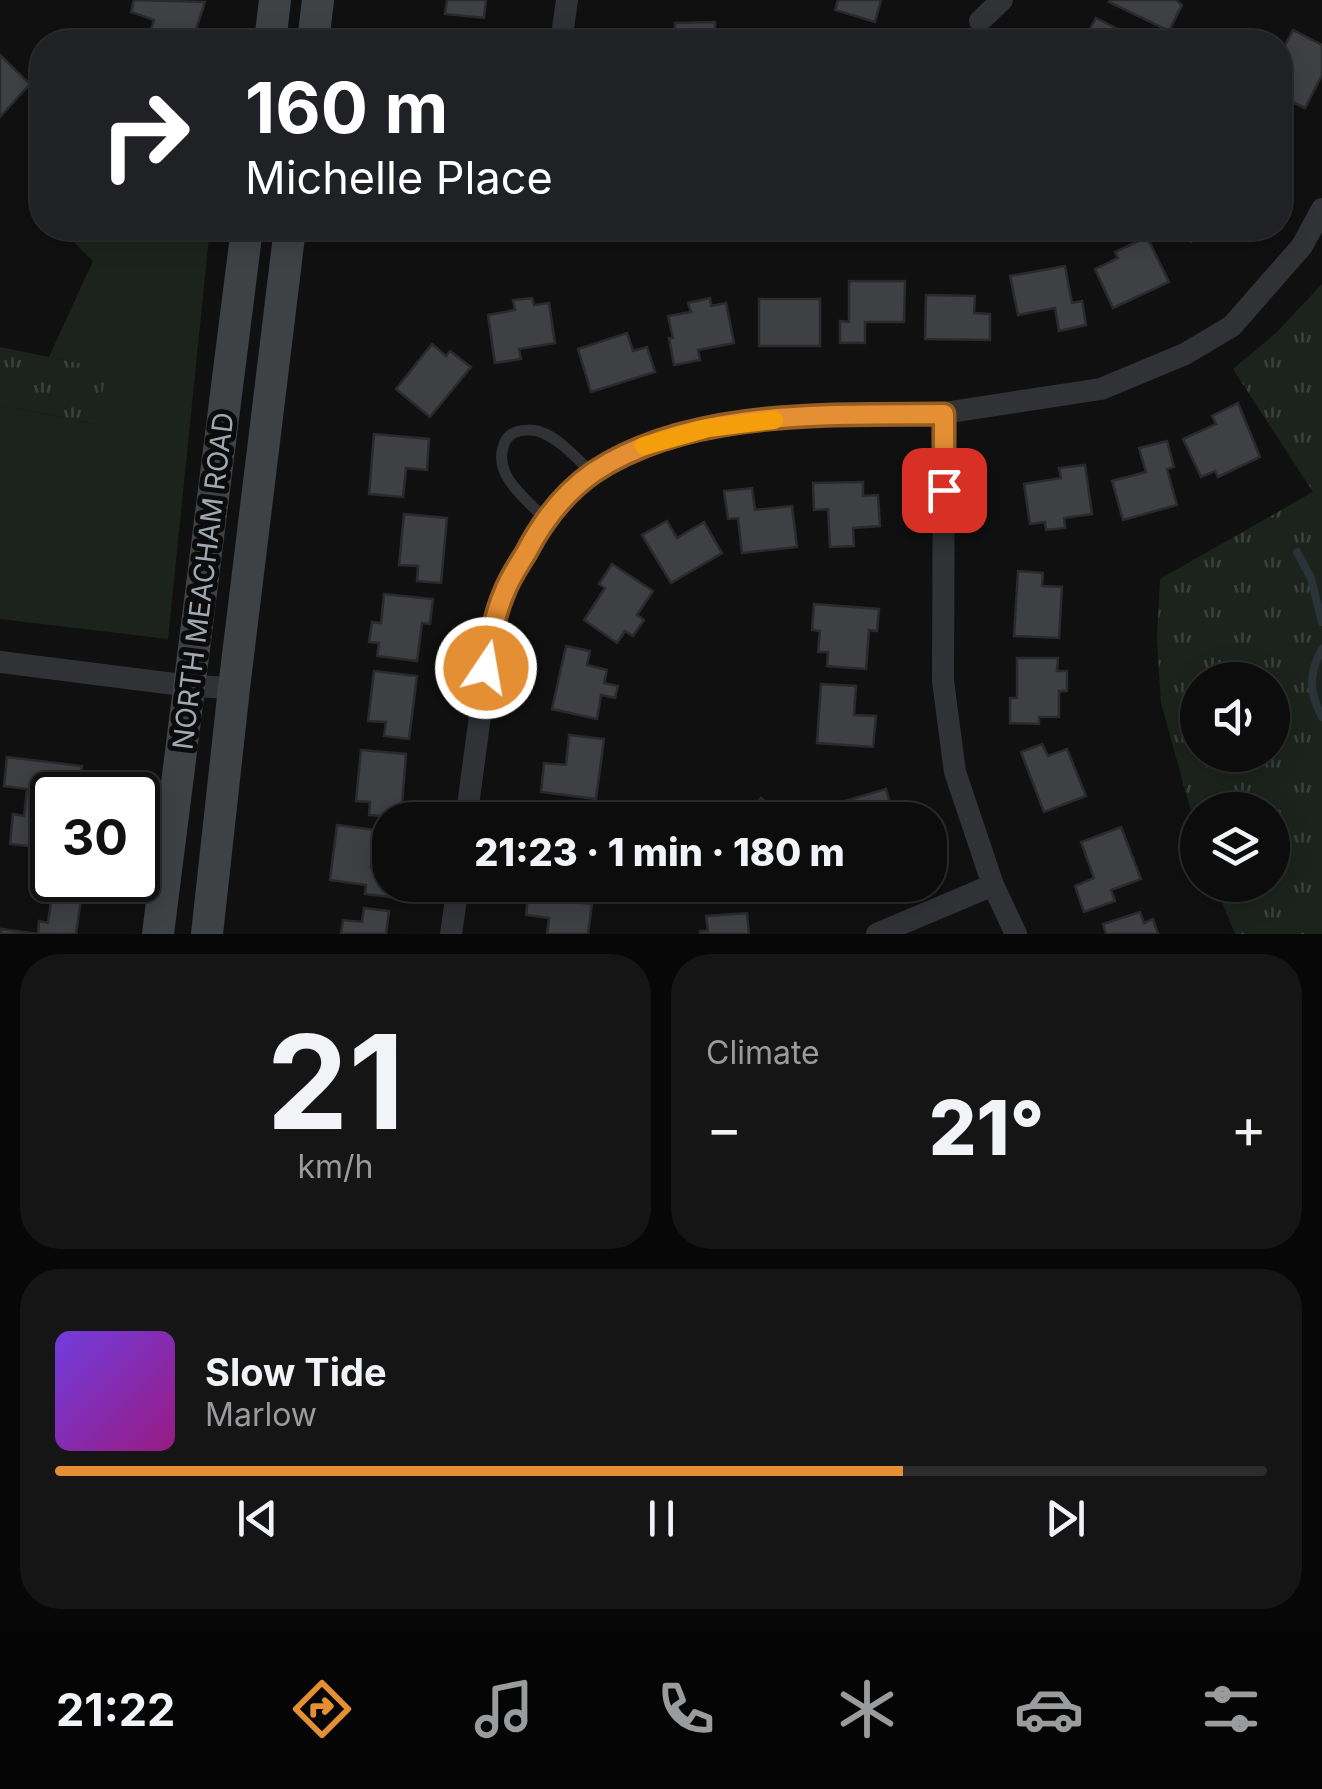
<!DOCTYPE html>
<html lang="en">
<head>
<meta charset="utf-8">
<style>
  :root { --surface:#0c0c0d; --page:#151516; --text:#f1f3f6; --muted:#9a9b9d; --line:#2c2c2e; --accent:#e58f34 }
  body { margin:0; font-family:Inter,sans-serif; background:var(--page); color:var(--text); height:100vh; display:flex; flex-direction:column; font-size:38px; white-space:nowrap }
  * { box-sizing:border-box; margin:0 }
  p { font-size:32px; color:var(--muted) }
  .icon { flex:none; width:55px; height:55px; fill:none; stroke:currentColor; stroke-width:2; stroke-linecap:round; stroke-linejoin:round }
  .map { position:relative; height:934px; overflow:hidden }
  .panel { display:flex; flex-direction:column; gap:20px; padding:20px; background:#070707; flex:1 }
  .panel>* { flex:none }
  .hud { position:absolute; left:30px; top:30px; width:1262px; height:210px; border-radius:40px; box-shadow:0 5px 25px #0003,0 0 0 2px var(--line); background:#202124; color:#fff; overflow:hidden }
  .fabs { position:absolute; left:1180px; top:662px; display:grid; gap:20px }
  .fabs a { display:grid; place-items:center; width:110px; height:110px; border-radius:50%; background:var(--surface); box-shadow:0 5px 25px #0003,0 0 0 2px var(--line); font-size:50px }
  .speed { position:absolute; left:30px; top:772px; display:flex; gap:20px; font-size:50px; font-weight:700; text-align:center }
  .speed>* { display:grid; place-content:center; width:130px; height:130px; border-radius:50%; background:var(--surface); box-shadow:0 5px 25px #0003,0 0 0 2px var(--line); line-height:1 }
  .speed .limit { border:5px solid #111; border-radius:15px; background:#fff; color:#111 }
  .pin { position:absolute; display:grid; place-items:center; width:85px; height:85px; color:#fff; margin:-42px; border-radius:20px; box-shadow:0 5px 15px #0006 }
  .me { position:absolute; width:110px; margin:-55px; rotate:12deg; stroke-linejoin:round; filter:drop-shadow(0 0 8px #0008) }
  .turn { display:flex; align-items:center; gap:35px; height:210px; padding:0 50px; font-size:45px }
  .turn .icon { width:130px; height:130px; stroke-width:2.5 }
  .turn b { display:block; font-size:70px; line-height:85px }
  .big { font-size:75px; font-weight:800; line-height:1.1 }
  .panel .card { flex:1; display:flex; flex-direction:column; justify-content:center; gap:15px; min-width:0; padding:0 35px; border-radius:40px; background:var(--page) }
  .panel .dial { align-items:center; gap:0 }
  .dial b { font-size:130px; line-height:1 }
  .song { display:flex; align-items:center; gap:30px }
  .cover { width:120px; height:120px; border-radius:15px; background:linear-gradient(135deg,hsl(260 70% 55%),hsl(310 70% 35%)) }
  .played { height:10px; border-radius:5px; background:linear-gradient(90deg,var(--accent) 70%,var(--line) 70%) }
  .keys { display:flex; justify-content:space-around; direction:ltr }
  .heat { display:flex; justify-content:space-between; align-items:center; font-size:55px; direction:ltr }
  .panel .tiles { flex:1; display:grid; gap:20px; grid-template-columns:1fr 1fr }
  .card:last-child { grid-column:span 2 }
  .trip { position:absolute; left:372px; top:802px; width:575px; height:100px; border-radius:40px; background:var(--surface); box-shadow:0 5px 25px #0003,0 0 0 2px var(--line); font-weight:800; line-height:100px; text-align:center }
  .menu { display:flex; height:160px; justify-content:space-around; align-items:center; background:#050505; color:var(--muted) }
  .menu .icon { width:70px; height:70px }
  .menu .current { color:var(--accent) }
  .menu b { font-size:45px; color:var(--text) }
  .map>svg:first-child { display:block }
</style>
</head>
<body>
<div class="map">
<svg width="1322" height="934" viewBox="0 0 1322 934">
  <defs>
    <pattern id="park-tufts" width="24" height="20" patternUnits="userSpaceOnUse" patternTransform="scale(2.5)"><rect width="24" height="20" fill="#1c231c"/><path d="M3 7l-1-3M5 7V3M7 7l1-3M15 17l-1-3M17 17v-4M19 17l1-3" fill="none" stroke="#3a403b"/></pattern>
  </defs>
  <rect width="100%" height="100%" fill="#101011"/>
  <!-- grass -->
  <polygon fill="#1c231c" points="59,228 210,228 168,639 0,619 0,405 95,424 106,369 49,357 93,261"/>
  <!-- park -->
  <g fill="url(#park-tufts)" fill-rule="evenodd">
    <path d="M1322,284V934H1235L1215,885H1272V810H1198L1197,833L1161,703L1157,640L1160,579L1313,492L1233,369L1277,332ZM1198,680H1272V755H1198Z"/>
    <polygon points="0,347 107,369 96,424 0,405"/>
  </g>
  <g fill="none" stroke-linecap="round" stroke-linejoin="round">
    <!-- stream -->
    <g stroke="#2a3438" stroke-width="8">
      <polyline points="1297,552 1311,578 1322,622"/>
      <path d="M1322,649C1308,675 1309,692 1322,717"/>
    </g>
  </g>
  <!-- building -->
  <g fill="#3f4044" stroke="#2a2a2d" stroke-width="2.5">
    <polygon points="134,0 205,2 192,42 147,42 154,20 131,12"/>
    <polygon points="447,0 486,0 484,18 445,14"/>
    <polygon points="838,0 881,0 875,22 835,10"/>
    <polygon points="1110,0 1176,0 1182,5 1169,31 1109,2"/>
    <polygon points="1096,18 1136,38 1134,42 1083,42"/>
    <polygon points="715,22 715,35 723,35 724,42 675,42 675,23"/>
    <polygon points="1293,30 1322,45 1322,75 1305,108 1280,96 1280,55"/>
    <polygon points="469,31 471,42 425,42 424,35"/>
    <polygon points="0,55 30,84 0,117"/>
    <polygon points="1280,120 1292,126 1280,152"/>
    <polygon points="1172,228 1201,228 1191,242"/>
    <polygon points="1147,237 1169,282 1113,308 1095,269 1118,258 1115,252"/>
    <polygon points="1065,266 1072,303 1082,301 1086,325 1059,331 1055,308 1018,315 1010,276"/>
    <polygon points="849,281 905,281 904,322 865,322 865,343 840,343 840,321 849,322"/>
    <polygon points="926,295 975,296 974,313 990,314 990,340 925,339"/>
    <polygon points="532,298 534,305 549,303 555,343 519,349 521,359 495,363 488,315 515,310 513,300"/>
    <polygon points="710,298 711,306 726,303 734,343 698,350 700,360 674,365 669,338 673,338 668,316 691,312 688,303"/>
    <rect x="759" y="299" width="61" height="47"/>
    <polygon points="627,333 633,351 647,347 655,372 591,392 578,349"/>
    <polygon points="432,344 446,356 450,351 471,367 430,417 396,389"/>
    <polygon points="1238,403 1260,457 1218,477 1215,471 1201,477 1183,439 1216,424 1212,416"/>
    <polygon points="374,434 429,439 427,470 406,468 403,497 369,494"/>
    <polygon points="1167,441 1174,467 1167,469 1177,505 1123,520 1112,481 1146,472 1139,448"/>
    <polygon points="1085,465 1092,514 1064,518 1065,528 1046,530 1045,522 1030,524 1024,484 1061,478 1059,468"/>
    <polygon points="863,482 863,496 878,495 880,526 853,528 854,546 830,547 828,509 814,510 813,483"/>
    <polygon points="752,488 755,510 792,506 797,547 742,553 738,518 728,519 724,491"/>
    <polygon points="404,514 447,518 441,583 417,581 418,566 399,565"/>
    <polygon points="667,521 677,538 704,522 722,553 671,583 642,535"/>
    <polygon points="612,564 653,591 637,615 644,620 633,636 625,631 617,643 584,620 605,588 599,584"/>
    <polygon points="1018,571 1043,573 1042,586 1062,587 1059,638 1014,636"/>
    <polygon points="384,594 433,599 430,624 422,623 417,661 377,656 379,643 369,642 372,622 381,623"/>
    <polygon points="814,604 879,609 877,631 869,630 866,669 827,666 828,652 818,652 820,631 812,630"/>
    <polygon points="566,646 590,651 587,665 607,670 604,683 618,686 615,698 601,695 597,719 552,709"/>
    <polygon points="1017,658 1058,658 1057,671 1067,671 1067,691 1059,691 1059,717 1039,717 1039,724 1010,723 1010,698 1017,698"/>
    <polygon points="374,671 417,676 409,739 384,736 386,722 368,721"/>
    <polygon points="821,684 856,686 854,715 876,716 873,747 817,743"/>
    <polygon points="569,735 604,739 596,799 541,792 544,763 566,765"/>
    <polygon points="1042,744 1048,756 1067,749 1086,796 1044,812 1021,752"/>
    <polygon points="361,750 406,754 401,817 369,815 370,802 356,801"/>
    <polygon points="7,757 82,766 79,795 52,795 52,849 10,844 13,814 24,816 27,789 4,786"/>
    <polygon points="886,789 895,820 842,820 837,803"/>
    <polygon points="761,798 789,820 744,820"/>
    <polygon points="540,809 585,815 584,820 539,820"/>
    <polygon points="337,825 376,830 371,867 390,869 390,885 393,885 391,897 365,894 366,885 330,880"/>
    <polygon points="1121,827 1141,879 1111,890 1115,901 1084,912 1075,886 1094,878 1081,842"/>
    <polygon points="762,885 783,885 776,895"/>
    <polygon points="529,887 556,891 555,900 592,904 588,934 547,934 549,918 526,915"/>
    <polygon points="52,895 81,899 76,934 1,934 1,929 38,934 39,921 48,923"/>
    <polygon points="364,908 389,911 386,934 341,934 343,920 362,922"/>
    <polygon points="1140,912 1144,923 1153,919 1158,934 1106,934 1103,924"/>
    <polygon points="747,913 749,934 700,934 700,931 708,931 706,916"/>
  </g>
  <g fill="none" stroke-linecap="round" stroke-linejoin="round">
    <!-- service -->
    <path stroke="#313236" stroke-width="11" d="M546,520C529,501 494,477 503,448C504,443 507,437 512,434C520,429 534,429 543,433C561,440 578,460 592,473"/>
    <!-- minor -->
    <g stroke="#313236" stroke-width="22">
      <polyline points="980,21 1002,0"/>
      <polyline points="561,42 567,0"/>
      <polyline points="944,413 943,681 955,772 993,885 1016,934"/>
      <polyline points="0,662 190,686 234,688"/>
      <polyline points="466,820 490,642 504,592 539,529 562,500 592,473 638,448 708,428 811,415 944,413 1101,389 1185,354 1232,326 1302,246 1322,209"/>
      <polyline points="451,934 458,885"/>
      <polyline points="877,934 993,885"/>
    </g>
    <!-- secondary -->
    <g stroke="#3f4245" stroke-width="32">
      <polyline points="270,42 275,0"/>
      <polyline points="313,42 318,0"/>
      <polyline points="158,934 247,228"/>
      <polyline points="207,934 234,688 290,228"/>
    </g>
  </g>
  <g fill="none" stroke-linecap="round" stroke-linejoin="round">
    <!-- route casing -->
    <g stroke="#955d22" stroke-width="25">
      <path id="route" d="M486,668C490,643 494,616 504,593C509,579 518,566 526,553C542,522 565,492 594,472C690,408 833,415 944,414V490"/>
    </g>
    <!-- route -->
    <use href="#route" stroke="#e58f34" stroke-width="18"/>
    <!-- slow -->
    <polyline stroke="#f59e0b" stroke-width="18" points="644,446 708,428 774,420"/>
  </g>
  <g text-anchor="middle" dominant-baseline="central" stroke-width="10" stroke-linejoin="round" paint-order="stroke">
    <!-- street labels -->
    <g font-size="28" fill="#a2a8b1" stroke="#0b0b0c">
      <text transform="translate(203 581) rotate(-83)">NORTH MEACHAM ROAD</text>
    </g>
  </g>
</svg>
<div class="fabs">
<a><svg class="icon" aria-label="sound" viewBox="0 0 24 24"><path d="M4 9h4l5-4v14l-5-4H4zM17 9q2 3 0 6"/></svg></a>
<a><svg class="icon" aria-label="layers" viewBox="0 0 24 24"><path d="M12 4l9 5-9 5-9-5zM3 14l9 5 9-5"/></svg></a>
</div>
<div class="speed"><div class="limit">30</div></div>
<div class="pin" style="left:944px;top:490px;background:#d93025"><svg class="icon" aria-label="arrive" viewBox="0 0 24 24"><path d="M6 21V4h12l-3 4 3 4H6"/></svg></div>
<svg class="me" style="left:486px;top:668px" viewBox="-20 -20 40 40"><circle r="17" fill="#e58f34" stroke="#fff" stroke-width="3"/><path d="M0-11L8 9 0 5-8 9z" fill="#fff"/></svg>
<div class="trip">21:23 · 1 min · 180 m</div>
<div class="hud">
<div class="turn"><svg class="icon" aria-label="right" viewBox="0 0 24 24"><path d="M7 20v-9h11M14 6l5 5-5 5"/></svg><div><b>160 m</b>Michelle Place</div></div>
</div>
</div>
<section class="panel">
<div class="tiles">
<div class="card dial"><b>21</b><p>km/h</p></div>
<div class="card"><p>Climate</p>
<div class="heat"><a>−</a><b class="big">21°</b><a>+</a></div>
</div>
<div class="card">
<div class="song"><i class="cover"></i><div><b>Slow Tide</b><p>Marlow</p></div></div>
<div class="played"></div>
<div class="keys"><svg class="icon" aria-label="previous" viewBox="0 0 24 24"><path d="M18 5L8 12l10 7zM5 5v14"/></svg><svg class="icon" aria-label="pause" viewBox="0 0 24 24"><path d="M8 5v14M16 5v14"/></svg><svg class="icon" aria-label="next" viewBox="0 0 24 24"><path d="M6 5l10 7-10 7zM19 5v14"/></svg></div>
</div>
</div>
</section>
<nav class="menu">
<b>21:22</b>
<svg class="icon current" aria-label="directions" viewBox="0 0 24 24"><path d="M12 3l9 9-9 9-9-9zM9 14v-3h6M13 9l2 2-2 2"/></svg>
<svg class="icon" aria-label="music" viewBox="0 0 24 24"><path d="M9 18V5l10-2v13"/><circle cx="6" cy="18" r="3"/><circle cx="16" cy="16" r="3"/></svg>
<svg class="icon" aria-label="phone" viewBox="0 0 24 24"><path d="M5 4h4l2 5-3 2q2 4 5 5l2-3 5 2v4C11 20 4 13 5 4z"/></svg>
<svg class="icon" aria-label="climate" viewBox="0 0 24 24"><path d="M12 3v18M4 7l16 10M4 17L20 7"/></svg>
<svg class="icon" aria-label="car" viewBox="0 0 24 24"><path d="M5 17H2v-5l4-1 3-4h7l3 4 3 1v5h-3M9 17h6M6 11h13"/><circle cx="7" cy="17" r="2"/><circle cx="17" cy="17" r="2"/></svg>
<svg class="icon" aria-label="filters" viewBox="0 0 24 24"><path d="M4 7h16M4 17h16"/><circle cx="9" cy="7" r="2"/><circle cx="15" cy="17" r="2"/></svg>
</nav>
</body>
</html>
